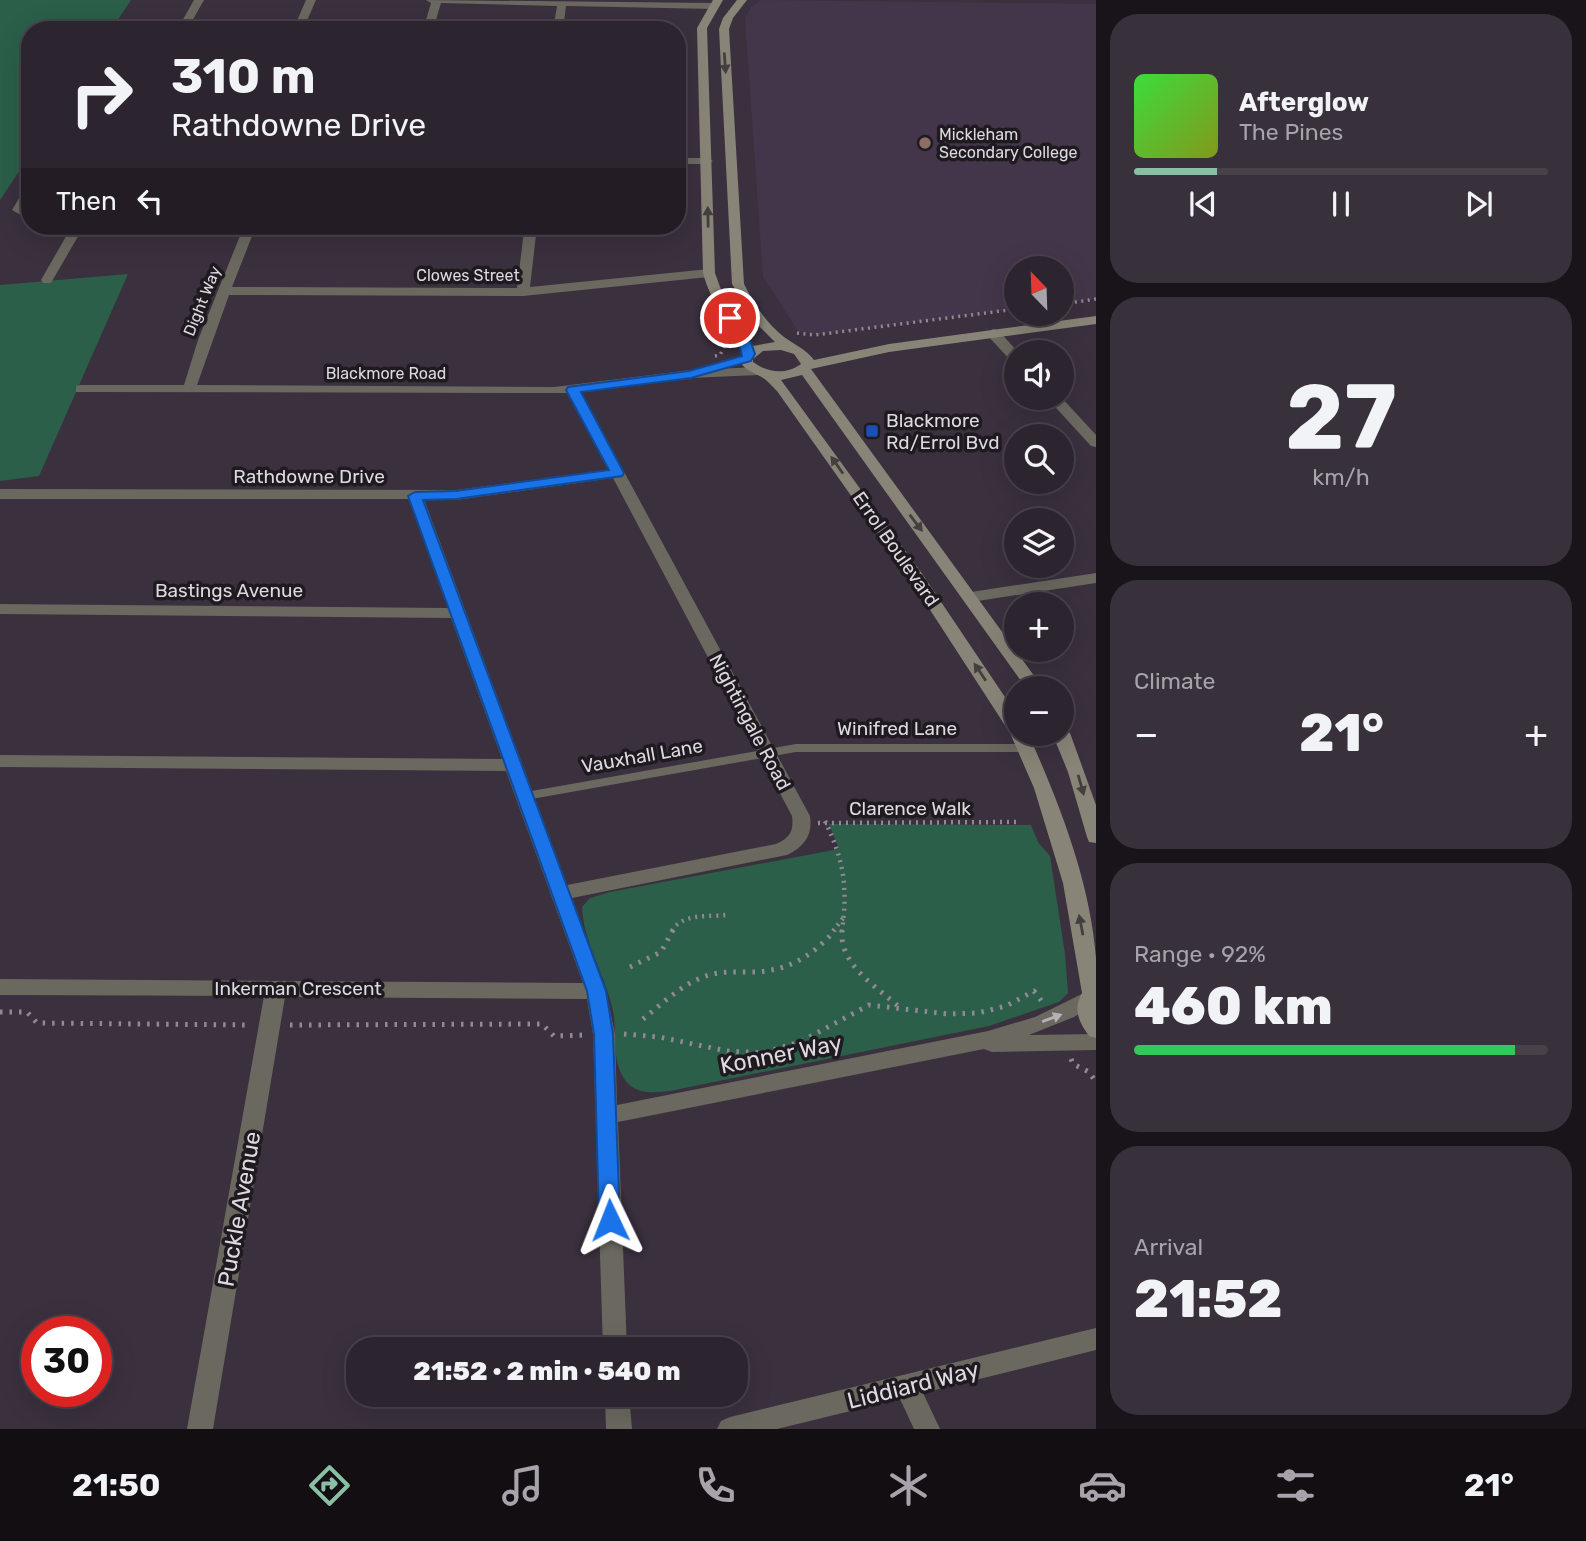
<!DOCTYPE html>
<html lang="en">
<head>
<meta charset="utf-8">
<style>
  :root { --surface:#2c242e; --page:#38303a; --text:#f1f3f6; --muted:#a6a4aa; --line:#48414a; --accent:#8abfa5 }
  body { margin:0; font-family:Rubik,sans-serif; background:var(--page); color:var(--text); height:100vh; display:flex; flex-direction:column; font-size:26px; white-space:nowrap }
  * { box-sizing:border-box; margin:0 }
  p { font-size:23px; color:var(--muted) }
  .icon { flex:none; width:38px; height:38px; fill:none; stroke:currentColor; stroke-width:2; stroke-linecap:round; stroke-linejoin:round }
  .map { position:relative; flex:1; overflow:hidden }
  .sheet { display:flex; flex-direction:column; gap:14px; padding:14px; background:#181419; width:490px }
  .sheet>* { flex:none }
  .top-card { position:absolute; left:21px; top:21px; width:665px; height:214px; border-radius:28px; box-shadow:0 7px 28px #0002,0 0 0 2px var(--line); background:#2c242e; color:var(--text); overflow:hidden }
  .needle { width:46px; rotate:337deg }
  .fabs { position:absolute; left:1004px; top:256px; display:grid; gap:14px }
  .fabs a { display:grid; place-items:center; width:70px; height:70px; border-radius:50%; background:var(--surface); box-shadow:0 7px 28px #0002,0 0 0 2px var(--line); font-size:35px }
  .speed { position:absolute; left:21px; top:1316px; display:flex; gap:14px; font-size:35px; font-weight:700; text-align:center }
  .speed>* { display:grid; place-content:center; width:91px; height:91px; border-radius:50%; background:var(--surface); box-shadow:0 7px 28px #0002,0 0 0 2px var(--line); line-height:1 }
  .speed .limit { border:10px solid #d22; background:#fff; color:#111 }
  .pin { position:absolute; display:grid; place-items:center; width:60px; height:60px; color:#fff; margin:-30px; border:4px solid #fff; border-radius:50%; box-shadow:0 2px 7px #0007 }
  .me { position:absolute; width:77px; margin:-38px; rotate:358deg; stroke-linejoin:round; filter:drop-shadow(0 0 5px #0008) }
  .turn { display:flex; align-items:center; gap:24px; height:147px; padding:0 35px; font-size:32px }
  .turn .icon { width:91px; height:91px; stroke-width:2.5 }
  .turn b { display:block; font-size:49px; line-height:60px }
  .then { display:flex; align-items:center; height:66px; padding:0 35px; background:#0003; gap:14px; font-size:26px }
  .big { font-size:52px; font-weight:800; line-height:1.1 }
  .sheet .widget { flex:1; display:flex; flex-direction:column; justify-content:center; gap:10px; min-width:0; padding:0 24px; border-radius:28px; background:var(--page) }
  .sheet .dial { align-items:center; gap:0 }
  .dial b { font-size:91px; line-height:1 }
  .song { display:flex; align-items:center; gap:21px }
  .cover { width:84px; height:84px; border-radius:10px; background:linear-gradient(135deg,hsl(120 70% 55%),hsl(70 70% 35%)) }
  .played { height:7px; border-radius:4px; background:linear-gradient(90deg,var(--accent) 20%,var(--line) 20%) }
  .keys { display:flex; justify-content:space-around; direction:ltr }
  .heat { display:flex; justify-content:space-between; align-items:center; font-size:38px; direction:ltr }
  .charge { height:10px; border-radius:5px; background:linear-gradient(90deg,#34c759 92%,var(--line) 0) }
  .trip { position:absolute; left:346px; top:1337px; width:402px; height:70px; border-radius:28px; background:var(--surface); box-shadow:0 7px 28px #0002,0 0 0 2px var(--line); font-weight:800; line-height:70px; text-align:center }
  .tab-bar { display:flex; height:112px; justify-content:space-around; align-items:center; background:#120e12; color:var(--muted) }
  .tab-bar .icon { width:49px; height:49px }
  .tab-bar .active { color:var(--accent) }
  .tab-bar b { font-size:32px; color:var(--text) }
  main { display:flex; flex:1; min-height:0 }
  .map>svg:first-child { display:block }
</style>
</head>
<body>
<main>
<div class="map">
<svg width="1096" height="1429" viewBox="0 0 1096 1429">
  <rect width="100%" height="100%" fill="#3a303e"/>
  <!-- built -->
  <polygon fill="#44364a" points="762,0 1096,4 1096,299 1062,303 1062,268 1017,268 1017,309 816,335 798,331 763,277 745,18 751,7"/>
  <!-- green -->
  <g fill="#2b5f49">
    <polygon points="0,0 131,0 111,30 30,30 30,155 0,200"/>
    <polygon points="128,274 39,476 0,481 0,285"/>
    <path d="M829,824L1031,825L1038,842L1050,856L1065,954L1068,993L1059,1002L989,1026L670,1091C651,1093 632,1095 622,1075C612,1056 617,1031 613,1011C606,976 583,942 582,907L590,898L610,892L839,849Z"/>
  </g>
  <g fill="none" stroke-linecap="round" stroke-linejoin="round">
    <!-- path-far2 -->
    <g stroke="#918994" stroke-width="3.5" stroke-dasharray="2 4.5" stroke-linecap="butt">
      <polyline points="1062,304 1096,299"/>
      <polyline points="797,333 815,335 1017,309"/>
      <polyline points="715,356 720,355 726,343"/>
    </g>
    <!-- path-far1 -->
    <g stroke="#918994" stroke-width="4.5" stroke-dasharray="2 5" stroke-linecap="butt">
      <path d="M825,821C844,861 848,887 842,931"/>
      <polyline points="818,823 1016,822"/>
      <path d="M672,931C682,913 708,917 726,915"/>
      <polyline points="833,931 844,917"/>
    </g>
    <!-- path -->
    <g stroke="#918994" stroke-width="5" stroke-dasharray="2.5 7" stroke-linecap="butt">
      <path d="M842,930C839,965 876,986 899,1007"/>
      <polyline points="630,967 661,952 673,930"/>
      <polyline points="0,1012 27,1012 37,1023 250,1025"/>
      <path d="M643,1019C663,1003 682,984 706,976C720,971 735,972 750,972C786,972 812,957 835,930"/>
      <polyline points="290,1025 542,1024 554,1036 584,1035"/>
      <polyline points="624,1034 659,1037 727,1051 762,1053 800,1042 869,1005 948,1014 978,1013 1006,1006 1034,991 1044,1004"/>
      <polyline points="1071,1059 1073,1064 1089,1072 1096,1082"/>
    </g>
    <!-- lane -->
    <polygon fill="#6a685f" fill-rule="evenodd" points="796,744 1027,744 1033,748 1027,752 796,752 526,800 520,796 526,792"/>
    <!-- street -->
    <g fill="#6a685f" fill-rule="evenodd">
      <polygon points="194,0 204,0 187,30 177,30"/>
      <polygon points="306,0 316,0 303,30 293,30"/>
      <polygon points="426,0 714,3 719,6 714,9 566,6 563,30 553,30 557,6 441,3 433,30 423,30 431,3"/>
      <polygon points="677,158 707,158 713,161 707,164 677,164"/>
      <polygon points="30,186 30,200 25,209 30,211 30,220 12,210 26,187"/>
      <polygon points="72,226 84,226 51,283 43,283 41,280"/>
      <path d="M244,226H256L232,287L517,288L524,231L436,230L430,226H537L530,287L709,269L715,273L709,277L523,296L229,295L197,385L554,387L691,370L758,367L765,371L758,375L691,378L581,392L810,816C813,835 804,847 787,855L572,898L606,991L615,1034L617,1105L988,1031L1035,1017L1088,991L1095,994V1004L1074,1017L1029,1035L1096,1034V1050L992,1052L984,1049L618,1122L627,1349H603L593,1034L587,999L285,997L213,1429H187L264,996L0,995V979L583,983L506,771L0,767V755L502,759L451,618L0,614V604L448,608L409,499H0V489L456,490L608,470L568,393L76,392V386L81,385H184L198,340ZM613,478L792,816C794,831 790,838 776,844L567,885L424,499L456,500Z"/>
      <polygon points="993,329 998,330 1018,352 1017,363 1012,362 988,336 986,333"/>
      <polygon points="1046,397 1061,397 1096,435 1096,447 1091,446"/>
      <polygon points="1096,573 1096,583 971,602 963,597 971,592"/>
      <polygon points="1096,1328 1096,1350 923,1393 940,1429 914,1429 900,1399 777,1429 717,1429 721,1421 730,1417"/>
      <polygon points="605,1395 629,1395 632,1429 606,1429"/>
    </g>
    <!-- secondary -->
    <g fill="#888477" fill-rule="evenodd">
      <path d="M713,0H723L707,28L715,273L723,295L753,346L775,342L755,322L732,284L719,29L723,18L737,0H747L733,18L729,29L744,284C754,304 766,323 784,337C795,345 806,349 814,360L889,344L1096,316V324L889,352L811,369L1043,688H1026L802,375L781,380L923,575L1017,715V733H1028C1059,803 1090,880 1096,958C1096,984 1096,1011 1096,1038L1089,1036C1078,1021 1073,1009 1082,993L1063,883L1034,788L1010,733L910,579L777,391C773,387 768,381 763,378C753,371 743,371 739,358L743,354C730,326 711,303 703,273L697,28ZM781,350L794,354L801,364C786,375 768,373 753,362V359L763,351Z"/>
      <polygon points="1062,728 1070,733 1096,805 1096,843 1089,842 1087,837 1068,772 1052,733 1062,733"/>
    </g>
  </g>
  <!-- one-way arrows -->
  <defs><path id="oneway-solid" d="M-6-.8H1V-3.2L6.5 0L1 3.2V.8H-6Z" transform="scale(1.75)"/></defs>
  <g fill="#433f3e">
    <use href="#oneway-solid" transform="translate(725 63) rotate(86)"/>
    <use href="#oneway-solid" transform="translate(708 217) rotate(-91)"/>
    <use href="#oneway-solid" transform="translate(837 465) rotate(-125)"/>
    <use href="#oneway-solid" transform="translate(916 523) rotate(53)"/>
    <use href="#oneway-solid" transform="translate(980 672) rotate(-124)"/>
    <use href="#oneway-solid" transform="translate(1081 785) rotate(74)"/>
    <use href="#oneway-solid" transform="translate(1081 925) rotate(-101)"/>
  </g>
  <use fill="#b5b1b4" href="#oneway-solid" transform="translate(1052 1018) rotate(-20)"/>
  <!-- route -->
  <polygon fill="#1a73e8" stroke="#114b97" stroke-width="2" points="730,314 734,315 750,340 755,354 751,361 691,378 581,392 624,473 622,476 456,499 423,500 606,991 613,1034 620,1220 617,1226 610,1229 602,1226 599,1220 594,1034 587,991 408,496 415,492 456,491 609,470 566,390 568,387 689,371 742,356 738,340 724,318"/>
  <!-- markers -->
  <circle fill="#8d6e63" stroke="#1e1a20" stroke-width="2.5" cx="925" cy="143" r="7"/>
  <rect fill="#1a4fb4" stroke="#1e1a20" stroke-width="2.5" x="865" y="424" width="14" height="14" rx="3.5"/>
  <g text-anchor="middle" dominant-baseline="central" stroke-width="7" stroke-linejoin="round" paint-order="stroke">
    <!-- far-poi labels -->
    <g font-size="16" fill="#ded8e1" stroke="#1e1a20" text-anchor="start">
      <text x="939" y="134">Mickleham<tspan x="939" dy="18">Secondary College</tspan></text>
    </g>
    <!-- far-street labels -->
    <g font-size="16" fill="#ded8e1" stroke="#1e1a20">
      <text x="468" y="275">Clowes Street</text>
      <text transform="translate(202 301) rotate(-68)">Dight Way</text>
      <text x="386" y="373">Blackmore Road</text>
    </g>
    <!-- poi labels -->
    <g font-size="19" fill="#ded8e1" stroke="#1e1a20" text-anchor="start">
      <text x="886" y="420">Blackmore<tspan x="886" dy="22">Rd/Errol Bvd</tspan></text>
    </g>
    <!-- street labels -->
    <g font-size="19" fill="#ded8e1" stroke="#1e1a20">
      <text x="309" y="476">Rathdowne Drive</text>
      <text transform="translate(896 549) rotate(55)">Errol Boulevard</text>
      <text x="229" y="590">Bastings Avenue</text>
      <text transform="translate(750 722) rotate(62)">Nightingale Road</text>
      <text x="897" y="728">Winifred Lane</text>
      <text transform="translate(642 756) rotate(-10)">Vauxhall Lane</text>
      <text x="910" y="808">Clarence Walk</text>
      <text x="298" y="988">Inkerman Crescent</text>
    </g>
    <!-- near-street labels -->
    <g font-size="23" fill="#ded8e1" stroke="#1e1a20">
      <text transform="translate(781 1054) rotate(-11)">Konner Way</text>
      <text transform="translate(239 1209) rotate(-80)">Puckle Avenue</text>
      <text transform="translate(913 1385) rotate(-14)">Liddiard Way</text>
    </g>
  </g>
</svg>
<div class="fabs">
<a><svg class="needle" viewBox="-14 -14 28 28"><path d="M0-13l5 13h-10z" fill="#e53935"/><path d="M0 13l5-13h-10z" fill="#a6a4aa"/></svg></a>
<a><svg class="icon" aria-label="sound" viewBox="0 0 24 24"><path d="M4 9h4l5-4v14l-5-4H4zM17 9q2 3 0 6"/></svg></a>
<a><svg class="icon" aria-label="search" viewBox="0 0 24 24"><circle cx="10" cy="10" r="6"/><path d="M15 15l6 6"/></svg></a>
<a><svg class="icon" aria-label="layers" viewBox="0 0 24 24"><path d="M12 4l9 5-9 5-9-5zM3 14l9 5 9-5"/></svg></a>
<a>+</a>
<a>−</a>
</div>
<div class="speed"><div class="limit">30</div></div>
<div class="pin" style="left:730px;top:318px;background:#d93025"><svg class="icon" aria-label="arrive" viewBox="0 0 24 24"><path d="M6 21V4h12l-3 4 3 4H6"/></svg></div>
<svg class="me" style="left:610px;top:1220px" viewBox="-20 -20 40 40"><path d="M0-17L14 15 0 8-14 15z" fill="#1a73e8" stroke="#fff" stroke-width="4"/></svg>
<div class="trip">21:52 · 2 min · 540 m</div>
<div class="top-card">
<div class="turn"><svg class="icon" aria-label="right" viewBox="0 0 24 24"><path d="M7 20v-9h11M14 6l5 5-5 5"/></svg><div><b>310 m</b>Rathdowne Drive</div></div>
<div class="then">Then<svg class="icon" aria-label="left" viewBox="0 0 24 24"><path d="M17 20v-9H6M10 6l-5 5 5 5"/></svg></div>
</div>
</div>
<section class="sheet">
<div class="widget">
<div class="song"><i class="cover"></i><div><b>Afterglow</b><p>The Pines</p></div></div>
<div class="played"></div>
<div class="keys"><svg class="icon" aria-label="previous" viewBox="0 0 24 24"><path d="M18 5L8 12l10 7zM5 5v14"/></svg><svg class="icon" aria-label="pause" viewBox="0 0 24 24"><path d="M8 5v14M16 5v14"/></svg><svg class="icon" aria-label="next" viewBox="0 0 24 24"><path d="M6 5l10 7-10 7zM19 5v14"/></svg></div>
</div>
<div class="widget dial"><b>27</b><p>km/h</p></div>
<div class="widget"><p>Climate</p>
<div class="heat"><a>−</a><b class="big">21°</b><a>+</a></div>
</div>
<div class="widget"><p>Range · 92%</p><b class="big">460 km</b><div class="charge"></div></div>
<div class="widget"><p>Arrival</p><b class="big">21:52</b></div>
</section>
</main>
<nav class="tab-bar">
<b>21:50</b>
<svg class="icon active" aria-label="directions" viewBox="0 0 24 24"><path d="M12 3l9 9-9 9-9-9zM9 14v-3h6M13 9l2 2-2 2"/></svg>
<svg class="icon" aria-label="music" viewBox="0 0 24 24"><path d="M9 18V5l10-2v13"/><circle cx="6" cy="18" r="3"/><circle cx="16" cy="16" r="3"/></svg>
<svg class="icon" aria-label="phone" viewBox="0 0 24 24"><path d="M5 4h4l2 5-3 2q2 4 5 5l2-3 5 2v4C11 20 4 13 5 4z"/></svg>
<svg class="icon" aria-label="climate" viewBox="0 0 24 24"><path d="M12 3v18M4 7l16 10M4 17L20 7"/></svg>
<svg class="icon" aria-label="car" viewBox="0 0 24 24"><path d="M5 17H2v-5l4-1 3-4h7l3 4 3 1v5h-3M9 17h6M6 11h13"/><circle cx="7" cy="17" r="2"/><circle cx="17" cy="17" r="2"/></svg>
<svg class="icon" aria-label="filters" viewBox="0 0 24 24"><path d="M4 7h16M4 17h16"/><circle cx="9" cy="7" r="2"/><circle cx="15" cy="17" r="2"/></svg>
<b>21°</b>
</nav>
</body>
</html>
